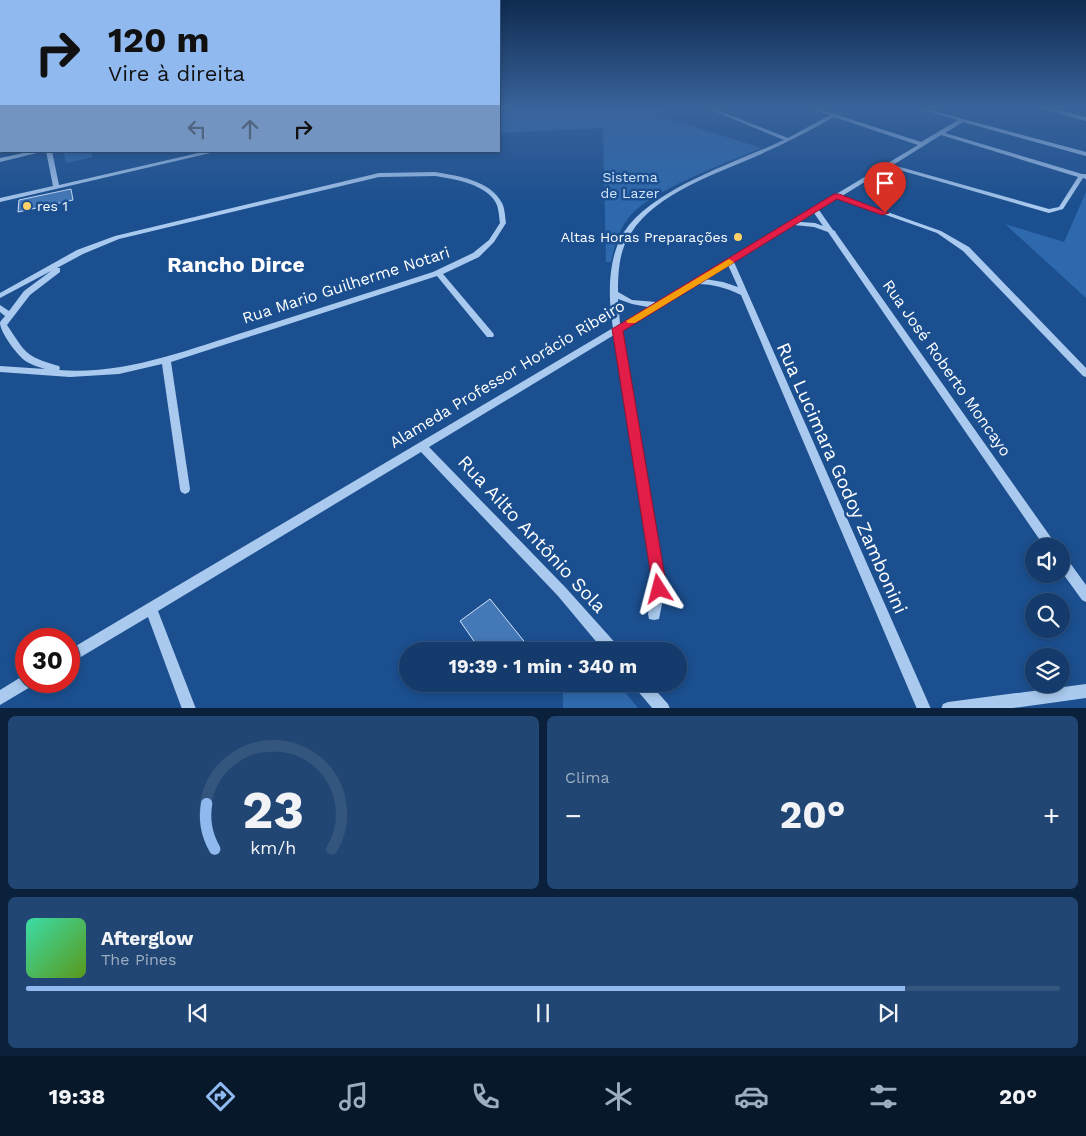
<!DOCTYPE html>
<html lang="pt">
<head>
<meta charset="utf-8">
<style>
  :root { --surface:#143b6b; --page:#214673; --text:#f1f3f6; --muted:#9dadc1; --line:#33557e; --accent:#90b9f0 }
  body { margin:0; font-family:"Work Sans",sans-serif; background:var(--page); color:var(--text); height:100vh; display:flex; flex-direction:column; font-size:19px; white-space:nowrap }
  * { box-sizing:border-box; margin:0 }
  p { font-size:16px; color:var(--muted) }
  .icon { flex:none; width:28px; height:28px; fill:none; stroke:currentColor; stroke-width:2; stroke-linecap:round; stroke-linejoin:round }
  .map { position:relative; height:708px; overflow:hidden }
  .drawer { display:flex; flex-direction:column; gap:8px; padding:8px; background:#0b203b; flex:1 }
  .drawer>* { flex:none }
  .banner { position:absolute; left:0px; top:0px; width:500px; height:152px; box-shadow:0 2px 8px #0003,0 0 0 1px var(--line); background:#90b9f0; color:#111; overflow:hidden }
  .controls { position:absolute; left:1025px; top:538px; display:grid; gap:10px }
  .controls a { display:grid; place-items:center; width:45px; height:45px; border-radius:50%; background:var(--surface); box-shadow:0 2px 8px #0003,0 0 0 1px var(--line); font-size:25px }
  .speed { position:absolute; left:15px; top:628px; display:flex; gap:10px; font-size:25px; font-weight:700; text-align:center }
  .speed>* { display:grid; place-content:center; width:65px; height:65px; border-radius:50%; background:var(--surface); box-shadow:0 2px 8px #0003,0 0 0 1px var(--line); line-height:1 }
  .speed .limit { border:8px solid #d22; background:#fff; color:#111 }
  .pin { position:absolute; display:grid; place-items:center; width:42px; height:42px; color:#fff; margin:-51px -21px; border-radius:50% 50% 50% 0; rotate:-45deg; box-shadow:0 0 5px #0007 }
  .pin .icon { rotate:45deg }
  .me { position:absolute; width:55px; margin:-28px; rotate:351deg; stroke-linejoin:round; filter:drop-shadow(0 0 4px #0008) }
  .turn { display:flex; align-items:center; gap:18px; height:105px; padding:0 25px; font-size:22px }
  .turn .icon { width:65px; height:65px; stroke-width:2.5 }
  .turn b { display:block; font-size:35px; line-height:42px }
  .lanes { display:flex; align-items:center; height:48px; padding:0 25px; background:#0003; justify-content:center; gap:25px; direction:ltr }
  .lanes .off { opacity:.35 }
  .big { font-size:38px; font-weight:700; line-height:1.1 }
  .drawer .card { flex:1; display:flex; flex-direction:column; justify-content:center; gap:8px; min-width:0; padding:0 18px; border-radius:8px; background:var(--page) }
  .drawer .dial { align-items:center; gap:0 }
  .dial svg { height:130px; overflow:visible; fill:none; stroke:var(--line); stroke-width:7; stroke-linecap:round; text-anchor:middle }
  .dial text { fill:var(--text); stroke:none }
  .song { display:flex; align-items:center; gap:15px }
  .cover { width:60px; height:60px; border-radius:8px; background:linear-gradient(135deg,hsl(160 70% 55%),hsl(90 70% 35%)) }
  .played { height:5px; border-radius:2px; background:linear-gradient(90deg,var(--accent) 85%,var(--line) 85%) }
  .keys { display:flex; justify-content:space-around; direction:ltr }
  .heat { display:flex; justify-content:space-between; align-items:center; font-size:28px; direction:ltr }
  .drawer .tiles { flex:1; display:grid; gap:8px; grid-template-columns:1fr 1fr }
  .card:last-child { grid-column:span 2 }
  .trip { position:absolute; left:399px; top:642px; width:288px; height:50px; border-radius:25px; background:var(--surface); box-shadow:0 2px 8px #0003,0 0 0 1px var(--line); font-weight:700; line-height:50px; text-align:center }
  .tabs { display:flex; height:80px; justify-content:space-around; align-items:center; background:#08182b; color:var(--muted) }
  .tabs .icon { width:35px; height:35px }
  .tabs .selected { color:var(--accent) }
  .tabs b { font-size:22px; color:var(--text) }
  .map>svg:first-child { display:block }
</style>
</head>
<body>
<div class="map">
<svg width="1086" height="709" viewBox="0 0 1086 709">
  <rect width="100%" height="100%" fill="#1b4f8f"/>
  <!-- green -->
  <g fill="#2e69ad">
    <path d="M519,108H678L657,115L761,148C727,163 647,191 627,220C618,232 614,248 611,262H606L603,128L499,133V114Z"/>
    <polygon points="67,151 91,151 93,157 66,163 64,153"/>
    <polygon points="1086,192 1086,298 1005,224 1064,242"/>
    <polygon points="563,684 618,684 638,708 563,708"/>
  </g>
  <!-- building -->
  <g fill="#4478b7" stroke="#cfe3fa">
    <polygon points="71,189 73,200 18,212 19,200"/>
    <polygon points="490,599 532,651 481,651 460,621"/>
  </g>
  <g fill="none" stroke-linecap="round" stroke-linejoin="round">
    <!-- minor -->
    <g fill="#a9c9ee" fill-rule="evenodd">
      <path d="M706,108H712L788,138L830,115L810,108H816L921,142L958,120L916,108H922L1086,152V156L963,122L945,133L1082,174H1086V179L1083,178L1063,209L1049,213L889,167L842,196L941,231L969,247L1086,368V377L1083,376L963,251L937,233L838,198L819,210L833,230L835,231L836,233L1057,546H1044L828,232L814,227L794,225L734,262L931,709H917L741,295C726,288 714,284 697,284L621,331L665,589L659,619L654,620L649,619L648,614L653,589L614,335L429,447L566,588L618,646L620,651H604L558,596L421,452L158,611L196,709H182L148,617L69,664V650L613,328C608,298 607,259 624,232C653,188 737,162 784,140ZM834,117L918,145L656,302L632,300L618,292C618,272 619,250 631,233C656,193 718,173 759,155C785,143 810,131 834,117ZM941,135L1078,177L1059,207L1049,209L893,165ZM814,213L823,226L815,223L800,222ZM728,265L738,287L723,282L705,279ZM618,299L632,304L648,307L620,324Z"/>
      <polygon points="1042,108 1049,108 1086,117 1086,121 1042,109"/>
      <polygon points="0,124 1,125 1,127 0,128"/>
      <polygon points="33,151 45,151 0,162 0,158"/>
      <polygon points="46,151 52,151 59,185 207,151 219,151 0,202 0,198 53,186"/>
      <path d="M435,172C458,176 490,180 502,203C505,209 505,217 506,223L494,242L479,257L443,274L493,333L494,335L493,337H487L437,276L171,362L190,489L189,492L185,494L181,492L180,489L162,364L119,374L70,377L0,372V366L45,369C39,367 32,365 27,362C18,357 0,332 0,323C0,321 4,318 5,316L0,312V305L9,311L24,291L51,271L0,298V293L77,250L115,236L379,173ZM435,176C454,179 486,184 496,203C499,209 499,217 500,223L489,240L473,253L433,272C372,292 310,311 248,331C187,350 125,375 59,370L60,368L59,366C24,356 26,353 7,325L30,295L60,272V268H57L83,254L119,239L379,177Z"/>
      <polygon points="1061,555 1065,556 1086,585 1086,602 1082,600 1061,571"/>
      <polygon points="26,674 26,681 34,681 32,686 0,705 0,690"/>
      <polygon points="634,684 650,684 668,704 670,709 653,709 636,689"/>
      <polygon points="1086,684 1086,698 1006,709 941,709 943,704 948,702"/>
    </g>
  </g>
  <!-- sky -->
  <linearGradient id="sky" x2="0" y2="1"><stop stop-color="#0f2b4f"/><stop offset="0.52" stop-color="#39639b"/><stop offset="1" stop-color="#39639b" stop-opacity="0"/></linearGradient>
  <rect width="1086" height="207" fill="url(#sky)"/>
  <!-- route -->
  <polygon fill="#e11d48" stroke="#92132f" points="834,194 839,194 889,213 882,215 837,199 623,331 667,589 665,595 659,597 654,595 612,329"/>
  <!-- slow -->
  <polygon fill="#f59e0b" points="729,259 734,262 732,264 635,323 628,323 626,321"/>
  <!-- markers -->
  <g fill="#ffd166" stroke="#1b4f8f" stroke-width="2">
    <circle cx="27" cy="206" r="5"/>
    <circle cx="738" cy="237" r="5"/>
  </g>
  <g text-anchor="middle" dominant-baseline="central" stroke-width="5" stroke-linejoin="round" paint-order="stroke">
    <!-- far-park labels -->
    <g font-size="14" fill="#cfe3fa" stroke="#1b4f8f">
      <text x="630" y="177">Sistema<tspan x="630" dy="16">de Lazer</tspan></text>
    </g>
    <!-- far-poi labels -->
    <g font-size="14" fill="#fff" stroke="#1b4f8f" text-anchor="start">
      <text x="37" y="206">res 1</text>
      <text x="728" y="237" text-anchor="end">Altas Horas Preparações</text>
    </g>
    <!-- street labels -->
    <g font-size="16" fill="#fff" stroke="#1b4f8f">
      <text transform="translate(346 285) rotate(-18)">Rua Mario Guilherme Notari</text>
      <text transform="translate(947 368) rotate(55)">Rua José Roberto Moncayo</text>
      <text transform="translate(507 374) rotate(-31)">Alameda Professor Horácio Ribeiro</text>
    </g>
    <!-- near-street labels -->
    <g font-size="19" fill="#fff" stroke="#1b4f8f">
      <text transform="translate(842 478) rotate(66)">Rua Lucimara Godoy Zambonini</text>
      <text transform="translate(532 534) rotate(47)">Rua Ailto Antônio Sola</text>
    </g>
    <!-- district labels -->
    <g font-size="21" font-weight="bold" fill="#fff" stroke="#1b4f8f">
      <text x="236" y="264">Rancho Dirce</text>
    </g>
  </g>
</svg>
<div class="controls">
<a><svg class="icon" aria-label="sound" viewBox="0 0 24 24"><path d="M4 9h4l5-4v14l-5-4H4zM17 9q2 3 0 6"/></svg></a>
<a><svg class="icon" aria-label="search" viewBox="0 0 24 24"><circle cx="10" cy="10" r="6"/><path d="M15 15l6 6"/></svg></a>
<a><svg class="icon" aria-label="layers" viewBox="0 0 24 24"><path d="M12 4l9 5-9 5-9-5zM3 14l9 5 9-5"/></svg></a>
</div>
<div class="speed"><div class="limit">30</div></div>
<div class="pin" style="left:885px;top:213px;background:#d93025"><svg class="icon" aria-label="arrive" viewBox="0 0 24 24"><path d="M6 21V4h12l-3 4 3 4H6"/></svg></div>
<svg class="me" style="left:659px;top:589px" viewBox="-20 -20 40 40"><path d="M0-17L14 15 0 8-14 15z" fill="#e11d48" stroke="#fff" stroke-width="4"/></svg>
<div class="trip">19:39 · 1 min · 340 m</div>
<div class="banner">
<div class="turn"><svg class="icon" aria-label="right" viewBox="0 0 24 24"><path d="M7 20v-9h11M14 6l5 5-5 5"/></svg><div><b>120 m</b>Vire à direita</div></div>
<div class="lanes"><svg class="icon off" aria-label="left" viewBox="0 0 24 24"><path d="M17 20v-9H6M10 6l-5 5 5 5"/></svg><svg class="icon off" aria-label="ahead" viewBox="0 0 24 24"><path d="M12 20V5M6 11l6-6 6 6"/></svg><svg class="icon" aria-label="right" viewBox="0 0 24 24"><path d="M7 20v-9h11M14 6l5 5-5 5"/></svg></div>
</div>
</div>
<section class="drawer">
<div class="tiles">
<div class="card dial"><svg viewBox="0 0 100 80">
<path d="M14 69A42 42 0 1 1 86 69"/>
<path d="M14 69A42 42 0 0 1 9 41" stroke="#90b9f0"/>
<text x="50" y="56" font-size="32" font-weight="700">23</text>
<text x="50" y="72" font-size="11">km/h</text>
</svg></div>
<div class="card"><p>Clima</p>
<div class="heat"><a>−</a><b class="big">20°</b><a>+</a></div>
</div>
<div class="card">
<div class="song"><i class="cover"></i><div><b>Afterglow</b><p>The Pines</p></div></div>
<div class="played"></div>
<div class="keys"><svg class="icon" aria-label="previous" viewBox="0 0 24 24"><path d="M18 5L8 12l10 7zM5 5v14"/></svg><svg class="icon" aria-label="pause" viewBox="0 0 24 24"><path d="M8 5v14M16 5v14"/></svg><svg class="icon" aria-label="next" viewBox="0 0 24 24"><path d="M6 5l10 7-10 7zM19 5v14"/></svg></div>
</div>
</div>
</section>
<nav class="tabs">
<b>19:38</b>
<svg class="icon selected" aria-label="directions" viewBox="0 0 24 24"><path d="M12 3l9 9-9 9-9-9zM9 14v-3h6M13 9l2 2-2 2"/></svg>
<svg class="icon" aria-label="music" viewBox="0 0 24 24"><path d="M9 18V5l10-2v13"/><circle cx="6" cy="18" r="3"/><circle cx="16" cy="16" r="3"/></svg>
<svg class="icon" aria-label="phone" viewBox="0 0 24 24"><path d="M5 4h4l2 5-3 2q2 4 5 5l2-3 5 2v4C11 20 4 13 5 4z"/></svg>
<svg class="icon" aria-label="climate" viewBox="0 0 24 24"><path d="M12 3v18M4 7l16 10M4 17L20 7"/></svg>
<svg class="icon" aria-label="car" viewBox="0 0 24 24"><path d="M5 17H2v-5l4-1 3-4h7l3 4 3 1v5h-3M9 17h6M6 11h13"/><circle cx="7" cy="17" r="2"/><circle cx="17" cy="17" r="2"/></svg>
<svg class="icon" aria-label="filters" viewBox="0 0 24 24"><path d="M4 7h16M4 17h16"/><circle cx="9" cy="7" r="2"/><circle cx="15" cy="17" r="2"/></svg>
<b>20°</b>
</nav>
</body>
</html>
